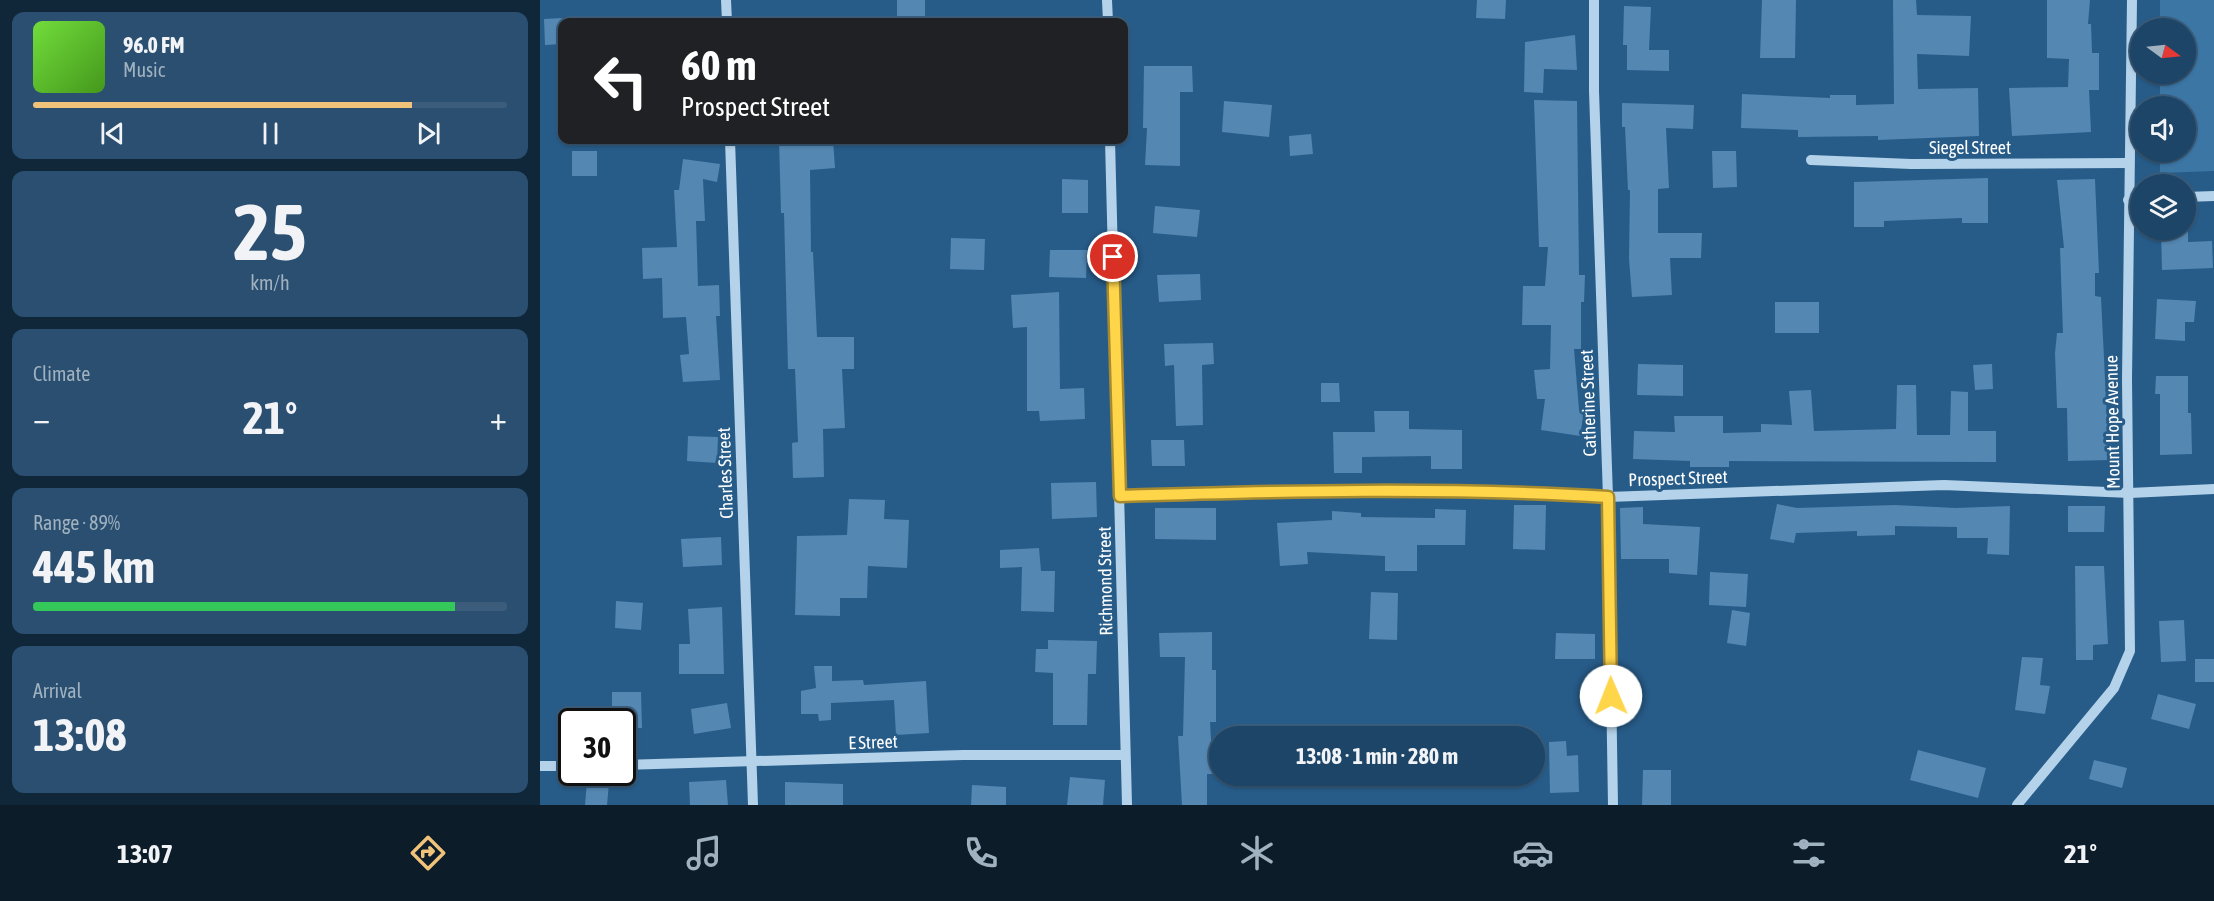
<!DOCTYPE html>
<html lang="en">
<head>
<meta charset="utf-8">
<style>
  :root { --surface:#1d4567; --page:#2a4f70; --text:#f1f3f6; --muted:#a0b1c0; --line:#3b5d7b; --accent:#f1c27a }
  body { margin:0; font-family:"Asap Condensed",sans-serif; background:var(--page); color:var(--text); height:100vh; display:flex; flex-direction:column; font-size:22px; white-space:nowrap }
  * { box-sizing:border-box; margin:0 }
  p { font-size:20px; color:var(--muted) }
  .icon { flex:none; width:33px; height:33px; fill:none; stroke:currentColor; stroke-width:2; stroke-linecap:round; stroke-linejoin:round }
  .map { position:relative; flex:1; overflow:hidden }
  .side { display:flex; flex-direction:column; gap:12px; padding:12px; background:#102639; width:540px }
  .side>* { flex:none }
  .banner { position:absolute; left:18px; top:18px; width:570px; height:126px; border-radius:12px; box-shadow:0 2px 4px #0004,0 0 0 2px var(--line); background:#202124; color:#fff; overflow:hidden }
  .needle { width:39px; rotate:105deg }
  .tools { position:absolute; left:1590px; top:18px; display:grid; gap:12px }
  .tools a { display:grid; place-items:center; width:66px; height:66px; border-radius:50%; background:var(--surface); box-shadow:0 2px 4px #0004,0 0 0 2px var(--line); font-size:30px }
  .speed { position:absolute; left:18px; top:708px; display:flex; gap:12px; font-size:30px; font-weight:700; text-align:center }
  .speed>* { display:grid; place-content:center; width:78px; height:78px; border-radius:50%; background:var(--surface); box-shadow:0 2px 4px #0004,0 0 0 2px var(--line); line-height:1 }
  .speed .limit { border:3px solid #111; border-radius:9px; background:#fff; color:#111 }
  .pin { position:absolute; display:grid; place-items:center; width:51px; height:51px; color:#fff; margin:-26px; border:3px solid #fff; border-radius:50%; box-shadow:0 2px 6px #0007 }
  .me { position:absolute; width:66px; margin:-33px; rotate:359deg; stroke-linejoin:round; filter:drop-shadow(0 0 4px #0008) }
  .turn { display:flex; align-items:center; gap:21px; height:126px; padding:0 24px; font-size:27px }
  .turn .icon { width:78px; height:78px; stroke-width:2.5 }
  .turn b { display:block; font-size:42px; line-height:51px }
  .big { font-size:45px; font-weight:700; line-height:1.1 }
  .side .widget { flex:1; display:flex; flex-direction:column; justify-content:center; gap:9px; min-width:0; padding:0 21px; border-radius:12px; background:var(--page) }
  .side .dial { align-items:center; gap:0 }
  .dial b { font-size:78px; line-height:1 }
  .song { display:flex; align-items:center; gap:18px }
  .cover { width:72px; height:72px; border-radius:9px; background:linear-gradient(135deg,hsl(100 70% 55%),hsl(100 70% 35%)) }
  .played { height:6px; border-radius:3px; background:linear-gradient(90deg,var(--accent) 80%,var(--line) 80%) }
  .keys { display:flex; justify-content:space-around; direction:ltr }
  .heat { display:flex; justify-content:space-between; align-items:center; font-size:33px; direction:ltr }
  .charge { height:9px; border-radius:4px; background:linear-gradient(90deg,#34c759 89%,var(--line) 0) }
  .trip { position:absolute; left:669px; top:726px; width:336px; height:60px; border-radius:30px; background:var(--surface); box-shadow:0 2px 4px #0004,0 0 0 2px var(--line); font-weight:700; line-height:60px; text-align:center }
  .menu { display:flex; height:96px; justify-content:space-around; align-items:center; background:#0c1c29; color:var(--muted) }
  .menu .icon { width:42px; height:42px }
  .menu .current { color:var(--accent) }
  .menu b { font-size:27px; color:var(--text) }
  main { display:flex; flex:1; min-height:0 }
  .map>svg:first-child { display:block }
</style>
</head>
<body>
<main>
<section class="side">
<div class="widget">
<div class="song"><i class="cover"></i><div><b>96.0 FM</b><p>Music</p></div></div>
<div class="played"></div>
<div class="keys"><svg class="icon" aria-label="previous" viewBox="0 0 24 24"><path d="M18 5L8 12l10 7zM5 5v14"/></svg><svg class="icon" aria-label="pause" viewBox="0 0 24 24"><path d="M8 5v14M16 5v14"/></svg><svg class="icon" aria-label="next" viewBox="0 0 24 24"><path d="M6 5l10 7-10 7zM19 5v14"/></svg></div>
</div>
<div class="widget dial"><b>25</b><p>km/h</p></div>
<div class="widget"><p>Climate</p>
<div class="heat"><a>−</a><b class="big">21°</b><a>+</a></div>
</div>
<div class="widget"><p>Range · 89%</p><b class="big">445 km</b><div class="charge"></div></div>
<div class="widget"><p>Arrival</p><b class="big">13:08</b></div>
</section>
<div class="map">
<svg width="1674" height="805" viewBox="0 0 1674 805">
  <rect width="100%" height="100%" fill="#275c89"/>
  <!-- green -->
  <polygon fill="#3c76a5" points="1620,0 1674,0 1674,171 1620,173 1620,152 1646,152 1646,106 1620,106 1620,74 1646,74 1646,28 1620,28"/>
  <!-- building -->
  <g fill="#5487b2">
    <rect x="357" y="0" width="28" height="22"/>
    <polygon points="937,0 966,0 965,19 936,18"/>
    <polygon points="1222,0 1256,0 1255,58 1220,58"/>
    <polygon points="1353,0 1376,0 1377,15 1431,16 1429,56 1377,54 1378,89 1438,88 1439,136 1338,140 1338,136 1258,137 1258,130 1201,128 1202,94 1290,98 1290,95 1316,95 1316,105 1354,104"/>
    <polygon points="1507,0 1550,0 1548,24 1551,24 1552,53 1559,53 1559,90 1549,90 1551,132 1472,136 1469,88 1528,87 1529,59 1507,58"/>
    <polygon points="1084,6 1111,7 1109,50 1129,50 1129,71 1087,70 1087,45 1083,45"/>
    <polygon points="22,18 22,44 5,45 4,19"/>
    <polygon points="1035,35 1037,70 1004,69 1003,93 984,92 985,42"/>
    <polygon points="604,66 652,66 653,92 640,92 640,166 605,165 607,128 603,128"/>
    <polygon points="994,100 1037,101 1039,275 1045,275 1044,302 1041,302 1041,349 1034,349 1039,410 1044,411 1040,436 1001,430 1005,399 997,399 994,370 1010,369 1011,325 982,325 983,286 1005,286 1008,247 999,247"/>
    <polygon points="684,101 732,105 729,137 682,132"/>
    <polygon points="1082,103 1154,105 1153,129 1126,128 1129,188 1118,189 1118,233 1162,233 1161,258 1130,258 1132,295 1092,297 1089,259 1090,190 1088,190 1085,127 1082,127"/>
    <polygon points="771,134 773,154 750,156 749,136"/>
    <polygon points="239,140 293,140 295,168 270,170 271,252 273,252 277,337 314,337 314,369 302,369 305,428 283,429 284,477 253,478 252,443 258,442 255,369 248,369 244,213 241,213"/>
    <rect x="32" y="151" width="25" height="25"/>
    <polygon points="1172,151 1196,151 1197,187 1173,188"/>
    <polygon points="143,159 180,164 177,182 163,179 165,221 156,221 158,286 179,285 180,316 176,316 180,380 143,382 140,355 149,354 146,317 123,318 122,278 103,279 102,248 137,247 134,190 139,190"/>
    <polygon points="1448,178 1448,223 1422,223 1422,218 1344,221 1344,227 1314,227 1314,182"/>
    <polygon points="522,179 548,180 548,213 522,213"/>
    <polygon points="1555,179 1559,273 1555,273 1555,296 1561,297 1569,460 1528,461 1527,408 1517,408 1515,353 1517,333 1523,333 1520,248 1524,248 1517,180"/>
    <polygon points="615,206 660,210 657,237 613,233"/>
    <polygon points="1621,230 1648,230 1648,242 1672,241 1673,268 1622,270"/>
    <polygon points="411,238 445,239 444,270 410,269"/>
    <polygon points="510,250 547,250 546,278 509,277"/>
    <polygon points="660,274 661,300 619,302 617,275"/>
    <polygon points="519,292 520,389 544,388 545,419 500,421 499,411 487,411 487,327 473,328 471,295"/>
    <polygon points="1617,299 1656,301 1654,322 1645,322 1645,341 1615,339"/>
    <rect x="1235" y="302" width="44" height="31"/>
    <polygon points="673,343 674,364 662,365 663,425 636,426 634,365 625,366 624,344"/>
    <polygon points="1098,364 1143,365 1143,396 1097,395"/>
    <polygon points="1452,364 1453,389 1435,390 1433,365"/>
    <polygon points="1616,376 1648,376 1648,413 1651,413 1652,454 1620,455 1620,394 1615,394"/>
    <polygon points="781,383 799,383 800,402 781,402"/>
    <polygon points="1357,385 1376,385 1377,435 1410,435 1411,391 1428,392 1428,431 1456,431 1456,462 1189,461 1189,467 1150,467 1150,461 1093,459 1094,431 1135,432 1134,416 1183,416 1183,433 1221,432 1221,424 1252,425 1249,391 1271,390 1274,431 1356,429"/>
    <polygon points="834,411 869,411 869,429 922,430 922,469 891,469 891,456 822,457 822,473 794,473 793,432 835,432"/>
    <polygon points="148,436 178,437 177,463 147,461"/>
    <polygon points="611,440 644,440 645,466 612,466"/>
    <polygon points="556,482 557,517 512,519 511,483"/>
    <polygon points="309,499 345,500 344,519 369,520 367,568 328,566 327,598 300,598 300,616 255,615 257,536 307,535"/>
    <polygon points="1237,504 1257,508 1355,505 1416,508 1470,506 1469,555 1447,554 1448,538 1417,538 1417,527 1355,526 1355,535 1317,536 1317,531 1256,533 1254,543 1230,539"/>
    <polygon points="974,505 1006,505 1005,550 973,549"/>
    <polygon points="1528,506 1565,506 1564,532 1528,532"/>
    <polygon points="1103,507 1103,524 1160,527 1157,575 1129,573 1129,559 1081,559 1080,508"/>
    <polygon points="615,508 676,508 676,540 615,539"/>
    <polygon points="895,509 926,510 925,545 877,545 877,571 845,571 845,556 767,552 768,564 740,566 737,523 792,520 792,511 821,513 821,517 895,518"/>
    <polygon points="181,537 182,565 143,567 141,539"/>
    <polygon points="499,548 501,571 515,571 514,612 481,611 482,567 460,568 460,550"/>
    <polygon points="1535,566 1564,566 1568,644 1553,645 1553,660 1536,660"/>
    <polygon points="1170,572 1208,574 1206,607 1169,605"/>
    <polygon points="831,592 858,593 857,640 829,639"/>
    <polygon points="76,601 103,603 101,630 75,628"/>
    <polygon points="182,607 184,674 139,674 139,644 150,644 148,609"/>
    <polygon points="1192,610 1210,613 1206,646 1187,643"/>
    <polygon points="1644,620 1646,661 1621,662 1619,621"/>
    <polygon points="672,632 672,670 676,670 676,722 670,722 673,774 667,774 667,805 642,805 638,736 643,736 645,657 620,657 619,633"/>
    <polygon points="1016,633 1055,634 1055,659 1015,659"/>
    <polygon points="508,640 557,641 556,674 548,674 547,725 513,725 513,673 495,672 496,649 508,649"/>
    <polygon points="1482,657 1503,658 1500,685 1510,686 1505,714 1475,710"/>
    <rect x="1655" y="659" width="19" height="23"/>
    <polygon points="274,666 292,666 292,681 323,680 324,685 386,681 389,733 356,735 354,700 291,703 291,720 279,721 278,714 261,714 261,691 276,688"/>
    <polygon points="72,692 101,692 102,728 82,728 82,722 72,722"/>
    <polygon points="1618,694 1656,704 1649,729 1611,719"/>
    <polygon points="187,703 191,728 154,734 151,709"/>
    <polygon points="1026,741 1027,756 1038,755 1039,792 1010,793 1009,742"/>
    <polygon points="1378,750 1446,768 1438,798 1370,780"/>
    <polygon points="1554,760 1587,768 1582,788 1549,779"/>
    <polygon points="1103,770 1131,770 1131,805 1102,805"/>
    <polygon points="530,777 565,780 563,805 527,805"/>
    <polygon points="186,780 188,805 150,805 149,782"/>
    <polygon points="47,781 69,783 67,805 45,805"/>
    <polygon points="245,782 303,784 303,805 245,805"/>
    <polygon points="432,785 466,787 466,805 431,805"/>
  </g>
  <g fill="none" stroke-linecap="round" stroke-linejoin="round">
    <!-- minor -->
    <g stroke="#b4d2e9" stroke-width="10">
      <polyline points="186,0 187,22"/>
      <polyline points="567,0 568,22"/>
      <polyline points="1054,0 1054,91 1068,497 1073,805"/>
      <polyline points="190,140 213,805"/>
      <polyline points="570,140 587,805"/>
      <polyline points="1271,160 1371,164 1589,163"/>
      <polyline points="1646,197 1674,196"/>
      <polyline points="1588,200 1600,200"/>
      <polyline points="580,496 719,492 960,491 1068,497 1404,485 1590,493 1674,489"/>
      <polyline points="82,765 423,755 585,755"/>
      <polyline points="0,766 32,766"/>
      <polyline points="1477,805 1574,688 1590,651 1587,379 1592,0"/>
    </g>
  </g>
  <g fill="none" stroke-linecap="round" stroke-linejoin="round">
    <!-- route casing -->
    <g stroke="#a68a30" stroke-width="15">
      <path id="route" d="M573,257L580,496C743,491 906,487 1068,497L1071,696"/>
    </g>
    <!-- route -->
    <use href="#route" stroke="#ffd54a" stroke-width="10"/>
  </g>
  <g text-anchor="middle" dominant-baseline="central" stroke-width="6" stroke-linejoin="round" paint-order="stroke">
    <!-- street labels -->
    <g font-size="18" fill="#fff" stroke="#275c89">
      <text x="1430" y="147">Siegel Street</text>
      <text transform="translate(1048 403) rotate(-92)">Catherine Street</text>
      <text transform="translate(1572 422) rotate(-91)">Mount Hope Avenue</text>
      <text transform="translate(185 473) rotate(-92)">Charles Street</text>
      <text transform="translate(1138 478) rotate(-2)">Prospect Street</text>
      <text transform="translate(565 581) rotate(-91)">Richmond Street</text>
      <text transform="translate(333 742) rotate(-2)">E Street</text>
    </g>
  </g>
</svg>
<div class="tools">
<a><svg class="needle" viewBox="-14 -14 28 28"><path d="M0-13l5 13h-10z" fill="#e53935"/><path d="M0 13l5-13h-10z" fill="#a0b1c0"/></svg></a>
<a><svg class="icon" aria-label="sound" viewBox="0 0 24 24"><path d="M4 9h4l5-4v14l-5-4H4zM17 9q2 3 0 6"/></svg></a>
<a><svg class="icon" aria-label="layers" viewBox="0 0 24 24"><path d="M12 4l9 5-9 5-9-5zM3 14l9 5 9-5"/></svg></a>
</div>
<div class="speed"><div class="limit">30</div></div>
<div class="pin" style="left:573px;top:257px;background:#d93025"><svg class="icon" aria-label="arrive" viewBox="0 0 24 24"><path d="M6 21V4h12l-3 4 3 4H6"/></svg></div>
<svg class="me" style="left:1071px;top:696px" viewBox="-20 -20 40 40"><circle r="19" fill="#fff"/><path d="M0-13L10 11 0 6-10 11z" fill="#ffd54a"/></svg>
<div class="trip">13:08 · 1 min · 280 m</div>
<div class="banner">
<div class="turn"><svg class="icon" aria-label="left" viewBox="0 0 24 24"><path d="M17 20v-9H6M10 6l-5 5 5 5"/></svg><div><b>60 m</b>Prospect Street</div></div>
</div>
</div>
</main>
<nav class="menu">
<b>13:07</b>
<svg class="icon current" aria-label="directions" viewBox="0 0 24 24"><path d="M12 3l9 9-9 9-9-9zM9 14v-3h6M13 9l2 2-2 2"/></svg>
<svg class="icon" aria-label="music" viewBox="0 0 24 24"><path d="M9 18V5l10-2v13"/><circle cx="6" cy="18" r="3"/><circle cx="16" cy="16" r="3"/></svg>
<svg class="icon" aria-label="phone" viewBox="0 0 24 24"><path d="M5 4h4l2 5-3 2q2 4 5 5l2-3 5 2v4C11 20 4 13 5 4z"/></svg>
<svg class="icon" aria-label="climate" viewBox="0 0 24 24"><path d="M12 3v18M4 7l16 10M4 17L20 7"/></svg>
<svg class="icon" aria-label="car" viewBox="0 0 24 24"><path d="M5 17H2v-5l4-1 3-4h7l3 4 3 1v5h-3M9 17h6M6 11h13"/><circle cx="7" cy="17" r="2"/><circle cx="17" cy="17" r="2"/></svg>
<svg class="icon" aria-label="filters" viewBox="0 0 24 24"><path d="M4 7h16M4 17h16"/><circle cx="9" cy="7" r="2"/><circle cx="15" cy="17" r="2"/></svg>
<b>21°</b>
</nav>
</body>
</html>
